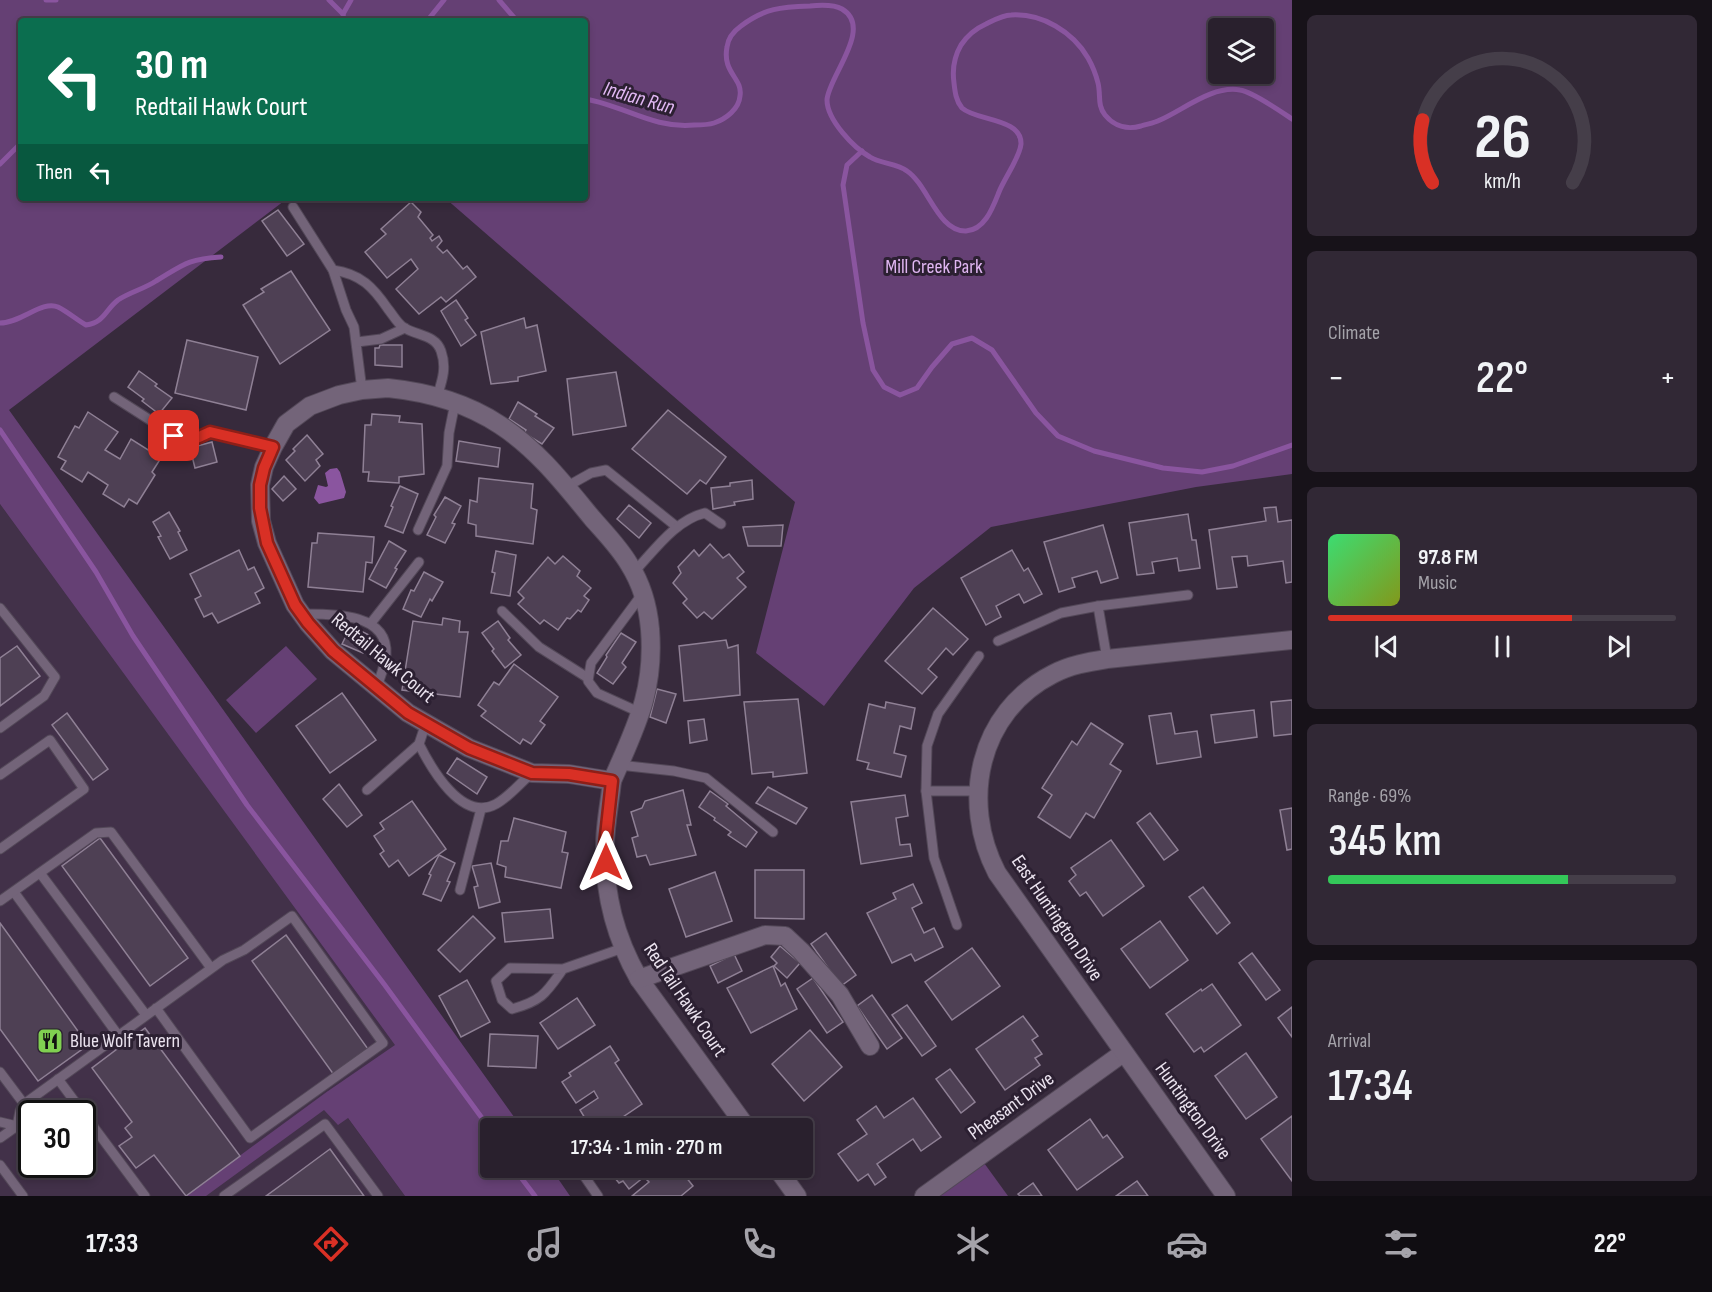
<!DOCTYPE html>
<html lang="en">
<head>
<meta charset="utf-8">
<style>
  :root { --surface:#29202d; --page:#312835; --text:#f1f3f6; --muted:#a5a3aa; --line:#453e49; --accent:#d93025 }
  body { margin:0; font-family:"Sofia Sans Condensed",sans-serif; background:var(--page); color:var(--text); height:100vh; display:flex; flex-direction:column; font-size:22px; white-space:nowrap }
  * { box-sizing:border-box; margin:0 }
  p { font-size:20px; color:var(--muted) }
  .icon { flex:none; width:33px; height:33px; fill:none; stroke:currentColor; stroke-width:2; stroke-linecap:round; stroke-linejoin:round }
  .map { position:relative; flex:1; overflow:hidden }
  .side { display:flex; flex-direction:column; gap:15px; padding:15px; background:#171219; width:420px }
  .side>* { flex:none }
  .guide { position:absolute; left:18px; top:18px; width:570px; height:183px; border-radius:6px; box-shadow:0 3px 9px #0003,0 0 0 2px var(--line); background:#0b6e4f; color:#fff; overflow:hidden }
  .controls { position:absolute; left:1208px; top:18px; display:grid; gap:12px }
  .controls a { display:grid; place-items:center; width:66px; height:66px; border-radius:6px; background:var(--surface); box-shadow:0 3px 9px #0003,0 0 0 2px var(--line); font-size:30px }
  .speed { position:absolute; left:18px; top:1100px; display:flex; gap:12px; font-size:30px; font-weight:700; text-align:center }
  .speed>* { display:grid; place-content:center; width:78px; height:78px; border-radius:50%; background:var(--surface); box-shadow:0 3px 9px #0003,0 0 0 2px var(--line); line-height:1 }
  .speed .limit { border:3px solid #111; border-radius:9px; background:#fff; color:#111 }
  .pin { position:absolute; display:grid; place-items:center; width:51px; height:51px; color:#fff; margin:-26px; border-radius:12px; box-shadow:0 3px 9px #0006 }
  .me { position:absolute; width:66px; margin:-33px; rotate:0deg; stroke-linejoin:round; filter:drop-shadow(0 0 4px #0008) }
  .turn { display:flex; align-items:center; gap:21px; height:126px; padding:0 18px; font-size:27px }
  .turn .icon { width:78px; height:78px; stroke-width:2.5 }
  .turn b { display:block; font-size:42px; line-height:51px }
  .then { display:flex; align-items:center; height:57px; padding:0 18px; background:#0003; gap:12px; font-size:22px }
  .big { font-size:45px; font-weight:600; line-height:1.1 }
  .side .card { flex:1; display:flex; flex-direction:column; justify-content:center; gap:9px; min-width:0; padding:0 21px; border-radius:9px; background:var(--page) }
  .side .dial { align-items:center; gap:0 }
  .dial svg { height:156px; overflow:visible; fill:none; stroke:var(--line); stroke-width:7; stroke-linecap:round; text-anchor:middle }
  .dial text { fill:var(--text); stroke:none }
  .song { display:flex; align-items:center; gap:18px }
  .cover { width:72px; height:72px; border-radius:9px; background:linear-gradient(135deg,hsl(140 70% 55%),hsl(70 70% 35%)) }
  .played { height:6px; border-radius:3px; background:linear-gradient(90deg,var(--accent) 70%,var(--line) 70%) }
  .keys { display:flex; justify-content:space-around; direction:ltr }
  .heat { display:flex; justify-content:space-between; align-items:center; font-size:33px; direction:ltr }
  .charge { height:9px; border-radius:4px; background:linear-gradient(90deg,#34c759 69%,var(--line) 0) }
  .trip { position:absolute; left:480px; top:1118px; width:333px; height:60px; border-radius:6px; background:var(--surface); box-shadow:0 3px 9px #0003,0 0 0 2px var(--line); font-weight:600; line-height:60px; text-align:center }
  .tabs { display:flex; height:96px; justify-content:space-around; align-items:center; background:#100d12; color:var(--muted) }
  .tabs .icon { width:42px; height:42px }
  .tabs .current { color:var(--accent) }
  .tabs b { font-size:27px; color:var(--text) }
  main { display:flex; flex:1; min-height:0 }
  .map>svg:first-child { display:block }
</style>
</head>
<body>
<main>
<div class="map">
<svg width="1292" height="1196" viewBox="0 0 1292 1196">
  <rect width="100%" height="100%" fill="#372a3c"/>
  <!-- built -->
  <path fill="#423149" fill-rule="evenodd" d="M0,504L396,1045L328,1091L405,1196H0ZM32,1113H82V1164H32Z"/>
  <!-- green -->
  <g fill="#654074" fill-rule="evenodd">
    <path d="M0,0H1292V474L1196,487L991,527L914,588L824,706L756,653L795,502L445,198H585V21H21V198H288L9,410L522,1128H490V1167H550L570,1196H405L348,1118L338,1125L324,1110L206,1196H185L328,1091L395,1045L0,504ZM1218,28H1263V74H1218Z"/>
    <polygon points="286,646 317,679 256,733 226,700"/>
    <polygon points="979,1156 1008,1196 924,1196"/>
  </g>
  <!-- water -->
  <polygon fill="#8a559f" points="337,468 340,472 346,492 344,498 319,504 314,498 318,485 326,487 328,486 325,473 330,469"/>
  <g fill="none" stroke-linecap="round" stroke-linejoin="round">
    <!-- stream -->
    <g stroke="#8a559f" stroke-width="5">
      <polyline points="46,0 56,0"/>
      <polyline points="329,0 343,14 344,21"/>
      <polyline points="499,0 517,21"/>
      <polyline points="343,14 351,0"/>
      <polyline points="427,21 444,0"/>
      <path d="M585,99C623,105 653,129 694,125C700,125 708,125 714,123C726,119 739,109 740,96C743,78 722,73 727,47C728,38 734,31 741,26C765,8 781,7 810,6C820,5 833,4 842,9C874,28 828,77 827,100C827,120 854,148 870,157C881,164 897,163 907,171C928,185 938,232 966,231C985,230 993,207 999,192C1004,179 1020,157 1021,144C1022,118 976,121 962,108C956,101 955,92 954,83C952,69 954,57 961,45C967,36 977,28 986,24C994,20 1003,15 1011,15C1042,13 1073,32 1088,58C1092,65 1096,75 1098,83C1101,95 1097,105 1105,115C1114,126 1127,130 1141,126C1147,124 1154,123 1160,120C1183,110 1213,85 1240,90C1253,92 1280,111 1292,119"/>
      <polyline points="862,151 847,165 843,185 863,323 873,370 884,387 900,395 917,388 932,367 952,344 972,338 992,350 1036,413 1058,436 1094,451 1163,468 1202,472 1233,466 1292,445"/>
      <polyline points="0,164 21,143"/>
      <path d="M0,323C21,323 42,300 58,307C68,312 77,320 86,325C105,322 105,310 118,300C130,292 144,289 156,281C183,265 187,259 221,257"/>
      <polyline points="0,430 96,572 133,636 247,805 384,984 490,1129"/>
      <polyline points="513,1167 535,1196"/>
    </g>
  </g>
  <!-- building -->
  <g fill="#4e4054" stroke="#8f8095" stroke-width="1.5">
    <polygon points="411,202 421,212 418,217 433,235 430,238 432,241 439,236 442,241 437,247 443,253 447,250 463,269 467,266 476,277 446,302 441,297 419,314 396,289 418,269 411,259 387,278 365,252 386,234 381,229"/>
    <polygon points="278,210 304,244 287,256 262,221"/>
    <polygon points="291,271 330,330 280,364 243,305 264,292 261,289"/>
    <polygon points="456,300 468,318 465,320 476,335 461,346 441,311"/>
    <polygon points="524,318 526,328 537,325 546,371 518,377 518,381 491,384 481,332"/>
    <polygon points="187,340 258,357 246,410 175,393"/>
    <polygon points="380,345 402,345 402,367 375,365 375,348 379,348"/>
    <polygon points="139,371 157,384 155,386 172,398 159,414 142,401 144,399 128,387"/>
    <polygon points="616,372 626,426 573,435 567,379"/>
    <polygon points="518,402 537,414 535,416 554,428 542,444 524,433 526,430 509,419"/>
    <polygon points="668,410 726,457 706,484 700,480 687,494 632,449"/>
    <polygon points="88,412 118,432 105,450 120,459 131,439 161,458 152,472 155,475 137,504 129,499 124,507 103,494 108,485 88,472 82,482 61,469 66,461 58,457 75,426 79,428"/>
    <polygon points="372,414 400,416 399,422 422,424 424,474 399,477 399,483 368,481 369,472 363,472 365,425 371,425"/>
    <polygon points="307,435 323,454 316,460 320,466 305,481 286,460 295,451 293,449"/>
    <polygon points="459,441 500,448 498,467 456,461"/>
    <polygon points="212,442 217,462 195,468 190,448"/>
    <polygon points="284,476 296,489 283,501 272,489"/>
    <polygon points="479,478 533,484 531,508 537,510 533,544 476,536 476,525 468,523 470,500 477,502"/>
    <polygon points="752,480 753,499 734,502 735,505 713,509 711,488 730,486 730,483"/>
    <polygon points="400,486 418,494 403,533 385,526 393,507 391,506"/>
    <polygon points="445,497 461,506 452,523 455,524 445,543 427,535 436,517 434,515"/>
    <polygon points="629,505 651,523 639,538 617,519"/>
    <polygon points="1276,507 1278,522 1292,520 1292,582 1286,583 1283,561 1248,566 1247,556 1232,557 1237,587 1217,589 1209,530 1266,521 1264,508"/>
    <polygon points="169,512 180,531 178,532 187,550 170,559 158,537 161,536 153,522"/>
    <polygon points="1188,514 1192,540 1196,540 1200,568 1179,571 1177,558 1152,562 1154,573 1137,575 1129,523"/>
    <polygon points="783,525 781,546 748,546 743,527"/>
    <polygon points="1103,525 1118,578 1101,583 1097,571 1072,578 1075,587 1059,592 1044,542"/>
    <polygon points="318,533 374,537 372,563 366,562 363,592 308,587 312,543 317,543"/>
    <polygon points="389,541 406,551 395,568 397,569 386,588 369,579"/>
    <polygon points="710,544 723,558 729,554 744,572 737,578 746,587 712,619 704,612 697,618 683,603 687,599 673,583 681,573 678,567 694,550 699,556"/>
    <polygon points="239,550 248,570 254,567 264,588 255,593 260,603 218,623 212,613 204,617 195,599 201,596 190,574"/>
    <polygon points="1012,550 1024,571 1028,568 1042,594 1024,603 1019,594 996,606 1001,617 986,625 961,578"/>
    <polygon points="496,551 516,555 510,596 491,593 495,573 492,572"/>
    <polygon points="563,556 580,571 577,576 591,588 584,596 589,600 581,612 578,610 570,619 567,618 558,630 544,620 540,624 518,604 524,598 518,592 548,557 555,564"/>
    <polygon points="424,572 443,582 432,601 430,599 421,617 403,609 411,590 414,591"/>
    <polygon points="933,608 968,639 953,655 946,648 928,669 937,677 922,694 885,661"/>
    <polygon points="443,618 460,621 459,632 468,632 460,697 402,690 413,621 442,625"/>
    <polygon points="498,621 510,638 508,640 521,655 505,668 492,651 494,649 482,633"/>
    <polygon points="351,626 371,636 363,653 342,644"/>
    <polygon points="621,633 636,642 622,663 626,667 613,684 597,673 607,657 606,655"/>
    <polygon points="726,640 728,648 738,645 740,695 684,701 679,646"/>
    <polygon points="17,646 40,676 0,706 0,658"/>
    <polygon points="514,664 558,697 540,721 545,725 531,744 523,739 520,744 481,716 486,711 478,705 494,682 499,685"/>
    <polygon points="657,689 676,694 666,723 650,717"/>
    <polygon points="342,693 376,740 330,773 296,726"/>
    <polygon points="798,699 807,773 773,777 773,772 752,774 744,702"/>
    <polygon points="1292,700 1292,734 1274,736 1271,702"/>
    <polygon points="886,702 915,708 911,729 900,726 894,753 906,756 901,777 867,769 869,763 857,760 869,704 885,708"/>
    <polygon points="1254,710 1257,737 1215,743 1211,715"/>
    <polygon points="67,713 108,769 93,780 52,725"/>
    <polygon points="1171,713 1175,734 1197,731 1201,757 1157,764 1149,716"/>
    <polygon points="704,719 707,740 690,743 688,721"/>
    <polygon points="1091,723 1123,744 1110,764 1121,771 1094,818 1086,813 1070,838 1038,817 1052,795 1042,788 1072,741 1077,745"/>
    <polygon points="457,758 487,777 477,794 447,773"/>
    <polygon points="339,784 362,815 347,827 323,799"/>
    <polygon points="768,787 807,808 796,824 756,803"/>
    <polygon points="683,790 691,825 687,825 696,855 650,865 646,855 637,857 632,838 638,836 631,812 642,808 645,801"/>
    <polygon points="710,791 728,804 726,806 757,832 746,847 728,835 731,832 714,820 715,818 699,807"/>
    <polygon points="905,795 908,816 896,818 900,845 910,844 912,856 861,864 851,802"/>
    <polygon points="412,801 446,849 409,876 398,860 389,867 380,854 384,851 374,836 384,829 380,823"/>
    <polygon points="1292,808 1292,849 1287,850 1280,810"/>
    <polygon points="1150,813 1178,850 1164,860 1137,823"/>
    <polygon points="514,818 566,832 562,852 568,853 561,888 505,877 506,867 497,864 501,841 508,841"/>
    <polygon points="100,838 188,958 150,986 62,866"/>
    <polygon points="1111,840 1144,886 1103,916 1086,892 1080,896 1069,881 1076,875 1071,868"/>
    <polygon points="439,855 455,863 447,881 450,882 441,901 423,894 431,875 429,874"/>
    <polygon points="491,863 500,902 479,908 474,887 478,886 472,866"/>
    <polygon points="755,870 804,870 804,919 755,918"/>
    <polygon points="715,872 732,921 686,937 669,889"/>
    <polygon points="913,884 922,903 912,908 924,933 934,928 943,947 915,961 911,954 892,963 867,913 896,899 893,893"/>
    <polygon points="1203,887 1230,923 1217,934 1189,897"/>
    <polygon points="550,909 553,938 505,942 502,913"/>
    <polygon points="473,916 495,938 460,972 438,950"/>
    <polygon points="1160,921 1188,960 1150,988 1121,949"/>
    <polygon points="0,923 88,1045 38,1081 0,1029"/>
    <polygon points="826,933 856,975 841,986 811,944"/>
    <polygon points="286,935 368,1049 334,1075 252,961"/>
    <polygon points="780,946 800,963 787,978 774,966 777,963 771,957"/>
    <polygon points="972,948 1000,986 952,1020 925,982"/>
    <polygon points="1252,953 1280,990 1266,1000 1239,963"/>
    <polygon points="734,954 742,971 718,983 710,966"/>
    <polygon points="773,966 781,986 785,983 797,1009 751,1033 727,988"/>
    <polygon points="813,978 843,1022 827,1033 797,989"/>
    <polygon points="467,980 490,1022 461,1037 439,996"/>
    <polygon points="1212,984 1241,1025 1204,1052 1201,1047 1194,1052 1166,1014 1201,989 1202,991"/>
    <polygon points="872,995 902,1038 887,1049 857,1006"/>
    <polygon points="577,998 595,1025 558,1049 540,1023"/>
    <polygon points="907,1005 936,1046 922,1056 892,1015"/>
    <polygon points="1292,1007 1292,1037 1278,1018"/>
    <polygon points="1023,1016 1038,1036 1032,1040 1042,1054 1035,1058 1040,1065 1005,1090 976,1049"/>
    <polygon points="145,1028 240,1156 186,1196 154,1155 136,1168 119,1146 132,1137 125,1128 132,1122 92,1068"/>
    <polygon points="810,1030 842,1067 804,1101 772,1064"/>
    <polygon points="490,1034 538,1036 536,1068 488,1066"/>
    <polygon points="610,1046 619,1060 615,1063 642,1104 617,1121 620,1126 617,1128 605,1128 603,1125 597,1128 591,1128 580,1110 598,1098 594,1091 576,1103 562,1082 571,1076 569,1073"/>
    <polygon points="1246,1053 1277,1097 1246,1119 1215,1076"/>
    <polygon points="950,1069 975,1102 961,1113 936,1079"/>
    <polygon points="913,1098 941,1137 921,1151 913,1139 877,1164 886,1177 875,1185 868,1174 858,1181 838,1154 867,1134 857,1120 876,1106 884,1118"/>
    <polygon points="1292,1116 1292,1181 1261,1139"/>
    <polygon points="1090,1119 1103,1138 1107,1135 1123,1157 1077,1190 1048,1150"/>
    <polygon points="330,1149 364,1196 266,1196 288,1180"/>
    <polygon points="616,1167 678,1167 693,1186 681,1196 632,1196 649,1182 644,1177 629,1189 623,1181 619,1183 610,1172"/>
    <polygon points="1137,1181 1148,1196 1116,1196"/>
    <polygon points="1033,1183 1042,1196 1020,1196 1018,1194"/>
  </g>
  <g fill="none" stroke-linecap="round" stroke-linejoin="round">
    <!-- service casing -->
    <g stroke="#534858" stroke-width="11">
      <g id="service">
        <path d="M293,207L333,270C361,274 373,287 388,309C393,315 397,323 403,327C416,336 435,334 441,351C447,368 442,381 437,397"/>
        <polyline points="333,270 346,310 354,327 362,390"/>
        <polyline points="357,342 381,339 405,328"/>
        <polyline points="114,397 186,443 210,432 273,447"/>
        <polyline points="566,487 591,473 606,470 677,527"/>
        <polyline points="418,530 447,466 449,433 455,403"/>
        <path d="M633,573C654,551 675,520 705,513L721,524"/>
        <polyline points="1098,606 1107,659"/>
        <polyline points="0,608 55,677 44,696 0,728"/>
        <polyline points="502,611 539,647 588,678"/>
        <path d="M301,614C331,614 389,612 386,655C385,666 380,677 377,687"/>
        <polyline points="371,623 419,562"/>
        <polyline points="998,641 1061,613 1098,606 1188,595"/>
        <polyline points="641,713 597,693 588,681 591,663 643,593"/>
        <path d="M426,723L419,744C431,768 462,823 496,804C509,797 520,783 532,773"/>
        <polyline points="619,765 674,771 706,778 773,832"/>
        <polyline points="0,775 50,740 84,789 0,849"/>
        <polyline points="367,790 419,744"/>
        <polyline points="926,791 977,791"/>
        <polyline points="40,873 146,1015"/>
        <polyline points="460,890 481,809"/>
        <polyline points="14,892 118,1035"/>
        <polyline points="0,901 96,833 111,832 211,968"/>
        <polyline points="957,925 934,858 926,791 927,746 938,714 979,656"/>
        <path d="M563,969C546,993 542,1001 512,1009L502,1000L496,981L510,968L563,969L623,948"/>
        <polyline points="0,1072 24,1104"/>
        <polyline points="58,1079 145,1196"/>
        <polyline points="0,1122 17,1126"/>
        <polyline points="0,1138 17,1126 20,1111 24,1104 223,960 244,950 292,916 383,1043 250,1138 156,1008"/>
        <polyline points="0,1165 23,1196"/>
        <polyline points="578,1167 598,1196"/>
        <polyline points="224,1196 325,1124 378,1196"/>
      </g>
    </g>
    <!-- minor casing -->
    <g stroke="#534858" stroke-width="20">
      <g id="minor">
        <path d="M388,388C427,392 467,403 500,425C537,449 564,484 592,518C605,533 619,547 629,564C641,583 648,606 650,629C655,691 636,726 612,781L569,774L532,773L469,748L408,713L333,651L308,623L295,605L267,543L261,521L260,485L264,467L273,447L286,424L310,406L339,395L362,390Z"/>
        <path d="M612,781C610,802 605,824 605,846C604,895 615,937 639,979L747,1128"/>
        <polyline points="639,979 765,935 785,936 801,951 840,995 870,1046"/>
        <polyline points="776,1167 797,1196"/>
        <polyline points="924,1196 1123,1053"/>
        <path d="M1226,1196L997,873C960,802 978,712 1053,674C1070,665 1088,662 1107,659L1292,640"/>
      </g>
    </g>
    <!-- service -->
    <use href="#service" stroke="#736479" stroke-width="9"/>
    <!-- minor -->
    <use href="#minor" stroke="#736479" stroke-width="18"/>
  </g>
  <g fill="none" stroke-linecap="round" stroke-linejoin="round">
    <!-- route casing -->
    <g stroke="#8d1f18" stroke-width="15">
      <polyline id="route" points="174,436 186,443 210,432 273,447 264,468 260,485 260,508 267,543 295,605 308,623 333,651 408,713 469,748 532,773 569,774 612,781 605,845 606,862"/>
    </g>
    <!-- route -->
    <use href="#route" stroke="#d93025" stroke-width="10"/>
  </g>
  <!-- icons -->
  <defs>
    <g id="restaurant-square" transform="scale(1.35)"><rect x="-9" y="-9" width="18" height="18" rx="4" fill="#80d051" stroke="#2c2032"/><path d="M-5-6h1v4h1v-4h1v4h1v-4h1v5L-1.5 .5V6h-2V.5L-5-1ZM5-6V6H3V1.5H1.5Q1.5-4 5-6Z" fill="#111"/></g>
  </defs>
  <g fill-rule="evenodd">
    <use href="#restaurant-square" x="50" y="1041"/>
  </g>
  <g text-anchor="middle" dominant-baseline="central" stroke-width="6" stroke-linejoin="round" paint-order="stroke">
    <!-- park labels -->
    <g font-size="20" fill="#e0b6f2" stroke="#2c2032">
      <text x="934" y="267">Mill Creek Park</text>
    </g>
    <!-- street labels -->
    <g font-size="20" fill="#ebe3ef" stroke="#2c2032">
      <text transform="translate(383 658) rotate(40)">Redtail Hawk Court</text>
      <text transform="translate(1057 918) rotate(56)">East Huntington Drive</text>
      <text transform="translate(685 1000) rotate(56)">Red Tail Hawk Court</text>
      <text transform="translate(1011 1106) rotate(-36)">Pheasant Drive</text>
      <text transform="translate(1193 1111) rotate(54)">Huntington Drive</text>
    </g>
    <!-- poi labels -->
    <g font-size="20" fill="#ebe3ef" stroke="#2c2032" text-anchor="start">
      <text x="70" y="1041">Blue Wolf Tavern</text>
    </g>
    <!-- water labels -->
    <g font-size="21" font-style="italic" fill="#e2b8f4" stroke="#2c2032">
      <text transform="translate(639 98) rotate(16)">Indian Run</text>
    </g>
  </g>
</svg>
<div class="controls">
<a><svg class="icon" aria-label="layers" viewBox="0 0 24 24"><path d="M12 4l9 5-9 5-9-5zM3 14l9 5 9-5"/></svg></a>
</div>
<div class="speed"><div class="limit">30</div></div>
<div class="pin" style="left:174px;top:436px;background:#d93025"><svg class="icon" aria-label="arrive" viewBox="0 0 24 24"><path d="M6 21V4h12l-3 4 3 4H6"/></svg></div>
<svg class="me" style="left:606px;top:862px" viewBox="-20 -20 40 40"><path d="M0-17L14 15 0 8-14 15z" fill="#d93025" stroke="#fff" stroke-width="4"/></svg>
<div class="trip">17:34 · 1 min · 270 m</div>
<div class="guide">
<div class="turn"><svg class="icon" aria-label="left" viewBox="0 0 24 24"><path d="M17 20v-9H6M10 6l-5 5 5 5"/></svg><div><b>30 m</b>Redtail Hawk Court</div></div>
<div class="then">Then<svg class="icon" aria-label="left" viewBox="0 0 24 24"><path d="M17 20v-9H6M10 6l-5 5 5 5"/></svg></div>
</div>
</div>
<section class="side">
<div class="card dial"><svg viewBox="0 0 100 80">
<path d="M14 69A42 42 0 1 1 86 69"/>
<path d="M14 69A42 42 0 0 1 9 37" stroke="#d93025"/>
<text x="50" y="56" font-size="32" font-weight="700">26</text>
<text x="50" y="72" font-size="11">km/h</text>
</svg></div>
<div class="card"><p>Climate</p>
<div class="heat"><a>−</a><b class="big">22°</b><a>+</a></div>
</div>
<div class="card">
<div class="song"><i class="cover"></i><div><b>97.8 FM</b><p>Music</p></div></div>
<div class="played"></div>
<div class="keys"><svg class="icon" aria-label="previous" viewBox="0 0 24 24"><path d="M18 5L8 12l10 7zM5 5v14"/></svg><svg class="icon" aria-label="pause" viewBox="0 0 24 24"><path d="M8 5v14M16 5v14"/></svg><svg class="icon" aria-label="next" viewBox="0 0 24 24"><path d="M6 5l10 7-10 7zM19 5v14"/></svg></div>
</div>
<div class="card"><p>Range · 69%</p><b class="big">345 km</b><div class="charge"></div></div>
<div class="card"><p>Arrival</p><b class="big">17:34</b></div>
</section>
</main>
<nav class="tabs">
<b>17:33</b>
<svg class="icon current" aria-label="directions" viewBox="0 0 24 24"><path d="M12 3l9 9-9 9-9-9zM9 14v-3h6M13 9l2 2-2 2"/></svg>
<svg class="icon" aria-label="music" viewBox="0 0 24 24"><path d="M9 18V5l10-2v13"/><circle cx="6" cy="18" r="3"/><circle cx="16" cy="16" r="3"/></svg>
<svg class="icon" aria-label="phone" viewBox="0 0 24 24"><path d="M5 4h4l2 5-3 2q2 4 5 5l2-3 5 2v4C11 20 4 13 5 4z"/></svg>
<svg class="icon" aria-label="climate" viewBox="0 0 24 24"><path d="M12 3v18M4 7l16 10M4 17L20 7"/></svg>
<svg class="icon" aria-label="car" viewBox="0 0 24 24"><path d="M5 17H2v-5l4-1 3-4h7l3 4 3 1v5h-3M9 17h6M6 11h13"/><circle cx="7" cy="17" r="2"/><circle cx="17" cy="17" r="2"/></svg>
<svg class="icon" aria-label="filters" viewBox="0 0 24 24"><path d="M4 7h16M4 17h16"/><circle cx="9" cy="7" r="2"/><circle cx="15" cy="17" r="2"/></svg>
<b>22°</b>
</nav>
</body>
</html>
